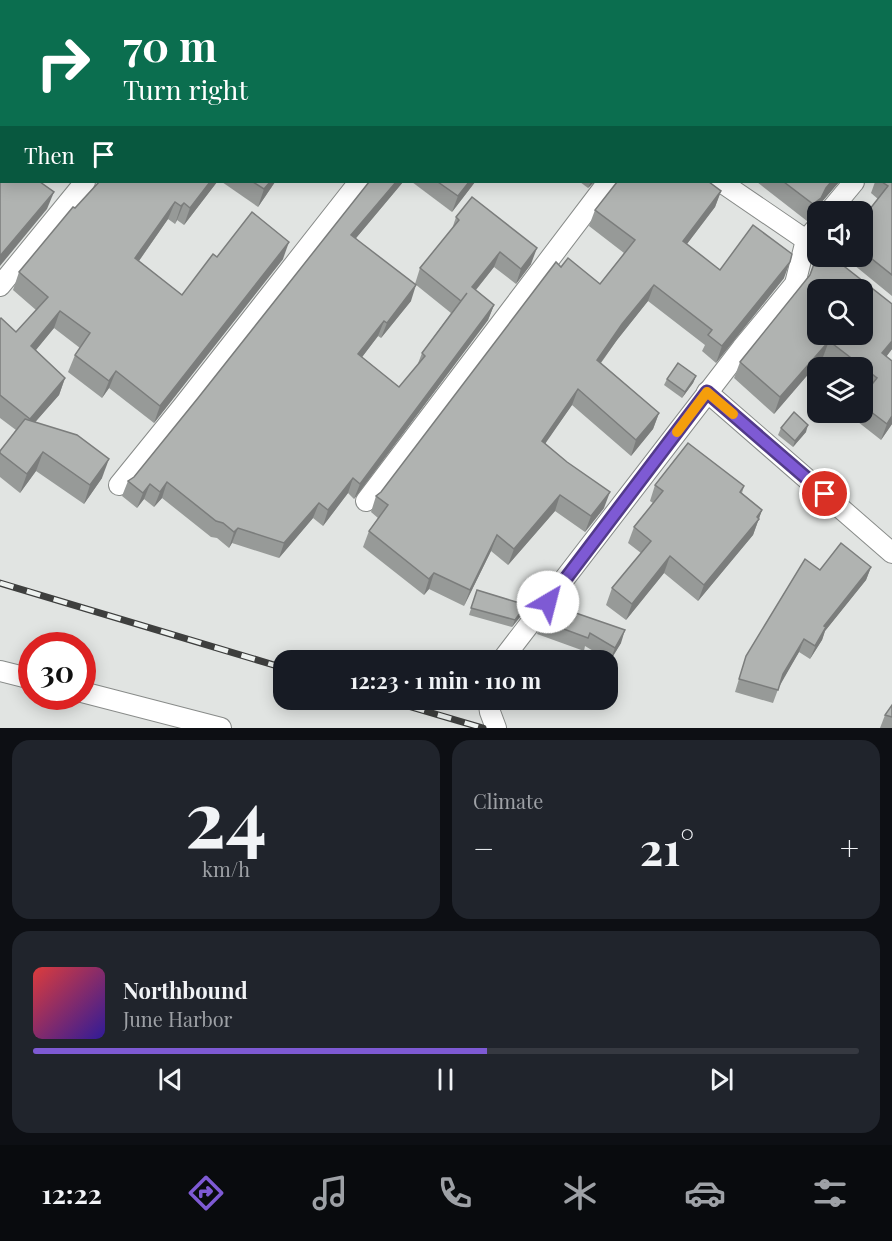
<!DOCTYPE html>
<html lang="en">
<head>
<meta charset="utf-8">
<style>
  :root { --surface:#171b24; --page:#20242c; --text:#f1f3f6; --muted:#9ea1a6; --line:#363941; --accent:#7e5ad4 }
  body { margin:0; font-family:"Playfair Display",serif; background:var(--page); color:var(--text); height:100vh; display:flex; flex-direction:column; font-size:22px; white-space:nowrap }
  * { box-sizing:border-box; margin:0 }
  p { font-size:20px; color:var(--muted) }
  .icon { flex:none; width:33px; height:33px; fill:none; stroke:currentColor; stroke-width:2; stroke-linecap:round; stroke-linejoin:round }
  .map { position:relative; height:728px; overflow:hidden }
  .details { display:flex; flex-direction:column; gap:12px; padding:12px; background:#0d0f14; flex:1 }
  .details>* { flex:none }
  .guide { position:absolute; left:0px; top:0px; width:892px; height:183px; box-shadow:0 3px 15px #0003; background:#0b6e4f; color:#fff; overflow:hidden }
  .buttons { position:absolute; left:807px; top:201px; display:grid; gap:12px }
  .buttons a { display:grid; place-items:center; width:66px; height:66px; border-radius:12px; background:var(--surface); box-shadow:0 3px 15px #0003; font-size:30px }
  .speed { position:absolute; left:18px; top:632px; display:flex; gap:12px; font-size:30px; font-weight:700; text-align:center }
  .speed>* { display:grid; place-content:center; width:78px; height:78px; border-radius:50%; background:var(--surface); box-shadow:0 3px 15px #0003; line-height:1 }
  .speed .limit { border:9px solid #d22; background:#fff; color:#111 }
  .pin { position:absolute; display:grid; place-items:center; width:51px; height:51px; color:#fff; margin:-26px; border:3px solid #fff; border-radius:50%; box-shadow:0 2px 6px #0007 }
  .me { position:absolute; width:66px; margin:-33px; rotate:37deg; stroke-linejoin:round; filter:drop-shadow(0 0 4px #0008) }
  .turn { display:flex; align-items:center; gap:21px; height:126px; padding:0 24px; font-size:27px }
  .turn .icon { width:78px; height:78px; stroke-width:2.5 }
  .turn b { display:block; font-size:42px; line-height:51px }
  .then { display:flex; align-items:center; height:57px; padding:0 24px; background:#0003; gap:12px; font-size:22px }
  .big { font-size:45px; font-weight:700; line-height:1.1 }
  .details .card { flex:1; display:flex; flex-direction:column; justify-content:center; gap:9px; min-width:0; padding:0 21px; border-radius:18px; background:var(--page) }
  .details .dial { align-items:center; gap:0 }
  .dial b { font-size:78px; line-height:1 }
  .song { display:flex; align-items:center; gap:18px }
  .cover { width:72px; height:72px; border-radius:9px; background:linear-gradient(135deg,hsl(0 70% 55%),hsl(250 70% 35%)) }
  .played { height:6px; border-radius:3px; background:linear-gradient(90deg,var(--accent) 55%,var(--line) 55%) }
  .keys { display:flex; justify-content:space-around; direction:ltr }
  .heat { display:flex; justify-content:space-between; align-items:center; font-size:33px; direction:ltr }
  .details .tiles { flex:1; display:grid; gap:12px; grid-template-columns:1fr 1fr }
  .card:last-child { grid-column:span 2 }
  .trip { position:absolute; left:273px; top:650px; width:345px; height:60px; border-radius:18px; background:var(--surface); box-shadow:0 3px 15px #0003; font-weight:700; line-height:60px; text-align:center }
  .menu { display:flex; height:96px; justify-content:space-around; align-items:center; background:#090b0e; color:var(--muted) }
  .menu .icon { width:42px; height:42px }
  .menu .selected { color:var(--accent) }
  .menu b { font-size:27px; color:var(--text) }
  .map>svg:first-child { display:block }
</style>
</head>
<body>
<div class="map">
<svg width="892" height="728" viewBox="0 0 892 728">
  <rect width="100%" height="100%" fill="#e1e4e2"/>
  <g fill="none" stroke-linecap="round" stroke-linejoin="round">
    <!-- street casing -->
    <g stroke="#888b89" stroke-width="22">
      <g id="street">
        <polyline points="274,0 276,2"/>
        <polyline points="483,0 485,2"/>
        <polyline points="725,0 727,2"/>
        <polyline points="231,2 232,0"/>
        <polyline points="743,2 744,0"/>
        <polyline points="891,136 892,135"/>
        <polyline points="721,182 806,240 814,248"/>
        <polyline points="829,212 854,182"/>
        <polyline points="0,286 85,182"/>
        <polyline points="707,392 892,553"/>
        <polyline points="119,485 183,406 359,182"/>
        <polyline points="366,501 608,182"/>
        <polyline points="502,660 742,348 795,284 806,240 818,226"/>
        <polyline points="0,671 32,679"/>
        <polyline points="82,692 221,728"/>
        <polyline points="488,699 490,712 496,728"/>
      </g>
    </g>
    <!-- street -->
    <use href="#street" stroke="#fff" stroke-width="20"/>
    <!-- rail casing -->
    <g stroke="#3e3f3e" stroke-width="7">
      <g id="rail">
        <polyline points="0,583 284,668"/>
        <polyline points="384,699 483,728"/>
      </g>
    </g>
    <!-- rail -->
    <use href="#rail" stroke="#eef2f0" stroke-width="4.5" stroke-dasharray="14" stroke-linecap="butt"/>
  </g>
  <!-- wall -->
  <g fill="#979a98">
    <polygon points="0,0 200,0 198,2 2,2 2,121 0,123"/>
    <polygon points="307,0 454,0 453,2 309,2"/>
    <polygon points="533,0 704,0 703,2 535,2"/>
    <polygon points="841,0 892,0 892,124 891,124 891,2 843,2"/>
    <polygon points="892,158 892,296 843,256 862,256 862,219 878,199 871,193 875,182 891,182"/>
    <polygon points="99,182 217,182 184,225 177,220 175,224 168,219 139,261 182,295 217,257 283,259 154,423 109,388 102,398 68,372 75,355 80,348 54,328 36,350 65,378 59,395 35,422 102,478 84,504 36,471 20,493 0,477 0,451 16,430 0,418 0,319 16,332 36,310 13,290 19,272"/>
    <polygon points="222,182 275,182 258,207"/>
    <polygon points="369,182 403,182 356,238 411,301 381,338 378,336 362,357 399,387 417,366 422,353 451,313 415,284 420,268 452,229 456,217 531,264 516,284 494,267 476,290 494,305 488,320 354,499 348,493 323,526 313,518 279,558 232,543 229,548 217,538 211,537 162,498 154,507 144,499 137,508 122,496 128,481 134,477 198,398"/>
    <polygon points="412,182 475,182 452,212"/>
    <polygon points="580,182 594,182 588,188"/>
    <polygon points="757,182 839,182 820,204 815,215 807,221"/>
    <polygon points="721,191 715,207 687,244 720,270 784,278 716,363 702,351 705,345 648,301 617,340 601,363 659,413 653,429 631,456 572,405 545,443 604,508 585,532 555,511 508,565 491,551 464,606 429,589 424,595 363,547 369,531 378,518 371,512 376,496 381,492 561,267 600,284 624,253 589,226 595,210"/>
    <polygon points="817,254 892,304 892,349 886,357 892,361 892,424 881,440 853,418 855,412 862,412 862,397 867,391 862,388 862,368 836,368 823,357 774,414 734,378 740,362 809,277"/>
    <polygon points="696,376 693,383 682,398 664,385 667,379"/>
    <polygon points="781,428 806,432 793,447 778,435"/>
    <polygon points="655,485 744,486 742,493 762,510 753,535 698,601 664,573 626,620 606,605 612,588 641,553 628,543 634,527 653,503 650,501"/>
    <polygon points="871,567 866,580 825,631 822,640 810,659 799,652 780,684 773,703 735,692 746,656 820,570"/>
    <polygon points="477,590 526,605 524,612 512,627 469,615"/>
    <polygon points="553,607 621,643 610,661 585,646 584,651 537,634 542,621"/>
    <polygon points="892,705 892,728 880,728 885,715"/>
  </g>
  <!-- shaded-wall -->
  <g fill="#7b7d7c">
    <polygon points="892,109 892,124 891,124 891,110"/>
    <polygon points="2,111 2,121 0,123 0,113"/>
    <polygon points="210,182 217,182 184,225 190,208"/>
    <polygon points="270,182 275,182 258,207 264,189"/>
    <polygon points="396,182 403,182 346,250 351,235"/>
    <polygon points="469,182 475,182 452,212 458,196"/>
    <polygon points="591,182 594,182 588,188"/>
    <polygon points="831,182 839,182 820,204 815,215 807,221 813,204"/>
    <polygon points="721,191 715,207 677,257 683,241"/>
    <polygon points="54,192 47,209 0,266 0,256"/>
    <polygon points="175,202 168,219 129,275 135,258"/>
    <polygon points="184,203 177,220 175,224 181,206"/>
    <polygon points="289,242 283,259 154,423 160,406"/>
    <polygon points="537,248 531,264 516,284 521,269"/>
    <polygon points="500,252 494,267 466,302 472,287"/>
    <polygon points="790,262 784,278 716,363 722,346"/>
    <polygon points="416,285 411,301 381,338 387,323"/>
    <polygon points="654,285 648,301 617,340 591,376 597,360 622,324"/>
    <polygon points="494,305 488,320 354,499 360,484"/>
    <polygon points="60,311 54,328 25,363 31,346"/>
    <polygon points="384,321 378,336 353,369 358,354"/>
    <polygon points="829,341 823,357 774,414 780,397"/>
    <polygon points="892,341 892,349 876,370 882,353"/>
    <polygon points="116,371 109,388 102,398 109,381"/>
    <polygon points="696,376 693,383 682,398 685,392"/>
    <polygon points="65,378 59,395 23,436 30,419"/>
    <polygon points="578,389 572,405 536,457 542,441"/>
    <polygon points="659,413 653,429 631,456 636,440"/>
    <polygon points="892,416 892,424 881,440 887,424"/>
    <polygon points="808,425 806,432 793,447 795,441"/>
    <polygon points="43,452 36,471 20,493 27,474"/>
    <polygon points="109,459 102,478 84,504 90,485"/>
    <polygon points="353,478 348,493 323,526 328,510"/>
    <polygon points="167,482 162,498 154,507 160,492"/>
    <polygon points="150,484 144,499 137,508 143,493"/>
    <polygon points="610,492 604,508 585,532 591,516"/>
    <polygon points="560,495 555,511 508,565 514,549"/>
    <polygon points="319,503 313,518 279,558 284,543"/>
    <polygon points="762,510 753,535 698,601 704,585"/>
    <polygon points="238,528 232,543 229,548 234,532"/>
    <polygon points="497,535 491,551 464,606 470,590"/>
    <polygon points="670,556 664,573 626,620 632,604"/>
    <polygon points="871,567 866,580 825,631 822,640 810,659 824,626"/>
    <polygon points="434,573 429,589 424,595 429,579"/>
    <polygon points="526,605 524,612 512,627 515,620"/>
    <polygon points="625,630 621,643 610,661 615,648"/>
    <polygon points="804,639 799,652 779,687 783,674"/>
  </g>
  <!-- building -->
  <g fill="#b0b3b1" stroke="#7b7d7c" stroke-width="1.5" fill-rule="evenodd">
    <polygon points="0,0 70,0 69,2 2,2 2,111 0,113"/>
    <polygon points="79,0 192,0 191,2 81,2"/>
    <polygon points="331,0 448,0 447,2 333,2"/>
    <polygon points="559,0 697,0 696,2 561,2"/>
    <polygon points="865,0 892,0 892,26 891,25 891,2 866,2"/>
    <polygon points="892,34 892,109 891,110 891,35"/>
    <polygon points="0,151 2,152 2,182 40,182 54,192 0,256"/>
    <polygon points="892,158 892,275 862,251 862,219 888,186 882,182 891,182 891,159"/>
    <polygon points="99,182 210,182 190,208 184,203 181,206 175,202 135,258 182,295 213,254 217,257 252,212 289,242 160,406 116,371 109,381 75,355 90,333 60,311 31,346 65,378 30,419 0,395 0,319 1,318 16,332 48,297 19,272 73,207 75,208"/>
    <polygon points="253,182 270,182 264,189"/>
    <polygon points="369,182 396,182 351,235 416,285 387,323 384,321 358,354 399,387 425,356 422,353 467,293 461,301 420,268 459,220 456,217 472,197 537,248 521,269 500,252 472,287 494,305 360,484 353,478 328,510 319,503 284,543 238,528 234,532 223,523 216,521 167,482 160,492 150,484 143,493 128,481 134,477 198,398"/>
    <polygon points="438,182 469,182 458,196"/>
    <polygon points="617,182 709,182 721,191 683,241 720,270 753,225 792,254 790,262 722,346 708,335 712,330 654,285 622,324 597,360 659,413 636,440 578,389 542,441 567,462 610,492 591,516 560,495 514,549 497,535 470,590 434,573 429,579 369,531 388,505 376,496 381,492 556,262 561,267 568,258 600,284 635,240 595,210"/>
    <polygon points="784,182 831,182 826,188 821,198 813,204"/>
    <path d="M818,253V256H831L892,304V341L882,353L892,361V416L887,424L862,405V397L877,378L829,341L780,397L740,362L810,275ZM818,290H862V334H818Z"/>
    <polygon points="678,363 696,376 685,392 667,379"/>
    <polygon points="794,412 808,425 795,441 781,428"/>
    <polygon points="25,419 77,435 109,459 90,485 43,452 27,474 0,453 0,451"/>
    <polygon points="688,443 744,486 740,492 762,510 757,517 759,519 704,585 670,556 632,604 612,588 651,541 634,527 663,491 655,485"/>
    <polygon points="841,543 871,567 824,626 826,627 815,646 804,639 783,674 778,690 739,679 746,656 805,559 820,570"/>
    <polygon points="477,590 526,605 515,620 471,608"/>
    <polygon points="553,607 570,611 625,630 615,648 590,633 588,638 542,621"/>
    <polygon points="892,705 892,717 885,715"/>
  </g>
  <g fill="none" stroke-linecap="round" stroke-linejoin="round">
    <!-- route casing -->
    <g stroke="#523a8a" stroke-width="15">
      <polyline id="route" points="548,602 707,392 825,494"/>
    </g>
    <!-- route -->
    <use href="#route" stroke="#7e5ad4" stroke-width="10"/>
    <!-- slow -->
    <polyline stroke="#f59e0b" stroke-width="10" points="677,432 707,392 733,414"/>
  </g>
</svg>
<div class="buttons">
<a><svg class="icon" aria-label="sound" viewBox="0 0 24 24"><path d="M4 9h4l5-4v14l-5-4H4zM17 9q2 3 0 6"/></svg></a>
<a><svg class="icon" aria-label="search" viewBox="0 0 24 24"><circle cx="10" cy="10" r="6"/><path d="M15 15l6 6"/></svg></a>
<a><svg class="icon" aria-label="layers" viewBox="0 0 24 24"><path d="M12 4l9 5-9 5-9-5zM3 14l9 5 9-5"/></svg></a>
</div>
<div class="speed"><div class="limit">30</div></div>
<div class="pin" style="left:825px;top:494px;background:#d93025"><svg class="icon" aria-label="arrive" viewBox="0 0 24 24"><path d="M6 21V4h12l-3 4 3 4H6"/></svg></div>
<svg class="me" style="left:548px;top:602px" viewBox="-20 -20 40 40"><circle r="19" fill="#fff"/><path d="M0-13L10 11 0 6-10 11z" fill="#7e5ad4"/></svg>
<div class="trip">12:23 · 1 min · 110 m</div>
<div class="guide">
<div class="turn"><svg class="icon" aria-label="right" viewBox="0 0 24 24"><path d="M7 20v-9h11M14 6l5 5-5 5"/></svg><div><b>70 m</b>Turn right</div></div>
<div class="then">Then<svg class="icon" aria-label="arrive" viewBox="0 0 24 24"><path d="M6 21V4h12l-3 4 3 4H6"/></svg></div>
</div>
</div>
<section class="details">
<div class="tiles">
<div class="card dial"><b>24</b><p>km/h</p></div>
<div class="card"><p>Climate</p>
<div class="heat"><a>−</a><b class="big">21°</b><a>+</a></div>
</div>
<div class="card">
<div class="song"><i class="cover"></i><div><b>Northbound</b><p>June Harbor</p></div></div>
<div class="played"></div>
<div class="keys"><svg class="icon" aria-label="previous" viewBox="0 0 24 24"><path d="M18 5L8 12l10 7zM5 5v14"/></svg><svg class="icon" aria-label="pause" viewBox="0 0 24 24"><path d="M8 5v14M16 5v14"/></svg><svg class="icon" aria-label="next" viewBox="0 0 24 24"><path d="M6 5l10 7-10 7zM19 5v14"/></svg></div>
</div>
</div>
</section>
<nav class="menu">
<b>12:22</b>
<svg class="icon selected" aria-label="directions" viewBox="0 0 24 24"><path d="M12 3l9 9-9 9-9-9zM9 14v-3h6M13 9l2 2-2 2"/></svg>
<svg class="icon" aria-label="music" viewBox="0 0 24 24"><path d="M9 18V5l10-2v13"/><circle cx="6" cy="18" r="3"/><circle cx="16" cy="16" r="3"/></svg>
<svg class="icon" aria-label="phone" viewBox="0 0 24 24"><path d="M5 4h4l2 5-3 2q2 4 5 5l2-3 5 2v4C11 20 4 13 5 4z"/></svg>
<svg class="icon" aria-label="climate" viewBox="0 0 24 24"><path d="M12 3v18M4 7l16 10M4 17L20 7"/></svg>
<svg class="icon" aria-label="car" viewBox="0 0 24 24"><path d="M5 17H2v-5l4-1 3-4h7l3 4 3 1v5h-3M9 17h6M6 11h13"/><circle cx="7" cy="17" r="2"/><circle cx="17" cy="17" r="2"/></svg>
<svg class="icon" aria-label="filters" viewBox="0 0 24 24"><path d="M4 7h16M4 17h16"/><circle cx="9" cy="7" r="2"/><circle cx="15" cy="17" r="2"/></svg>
</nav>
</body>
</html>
